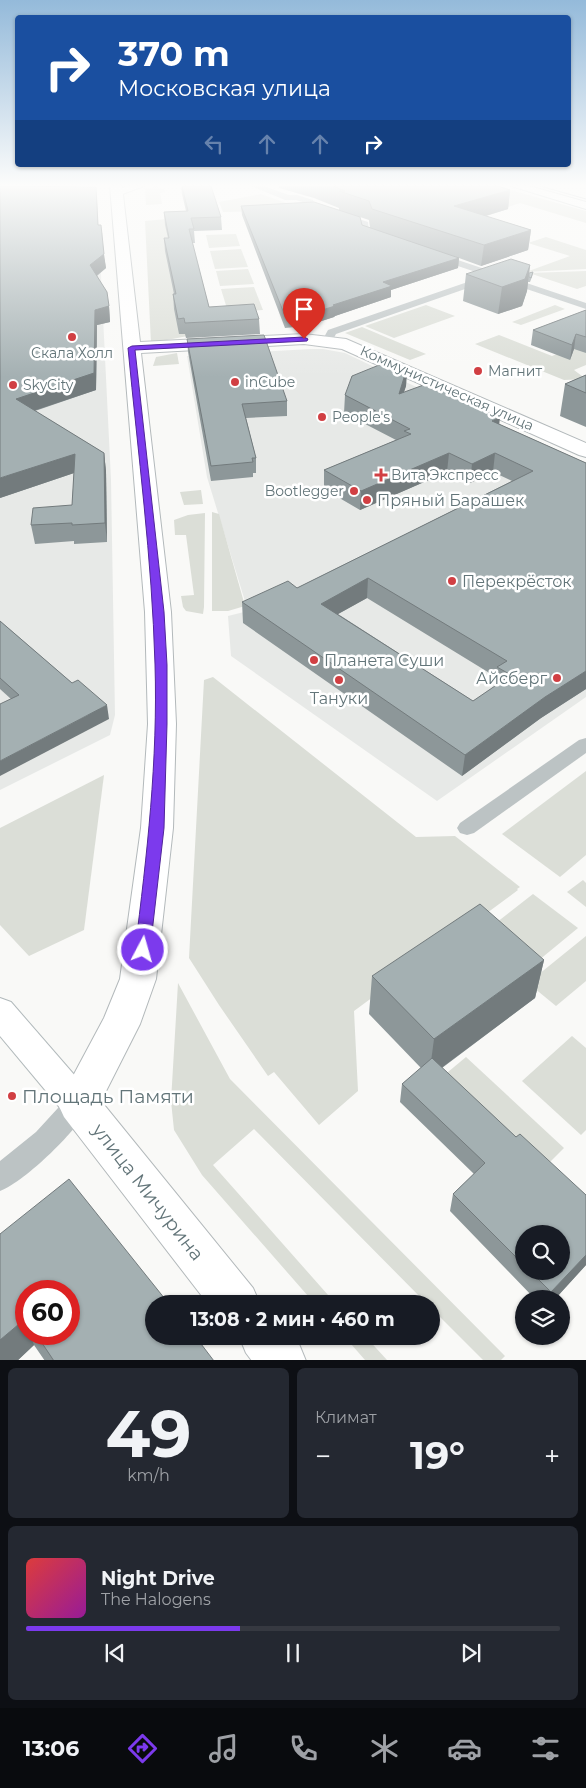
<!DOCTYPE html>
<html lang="ru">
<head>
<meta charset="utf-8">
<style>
  :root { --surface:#171b24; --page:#242831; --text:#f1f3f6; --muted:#9ea1a6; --line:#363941; --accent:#7c3aed }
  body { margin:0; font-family:Montserrat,sans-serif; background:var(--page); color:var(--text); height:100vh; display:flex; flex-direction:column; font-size:19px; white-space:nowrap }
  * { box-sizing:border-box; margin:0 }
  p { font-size:16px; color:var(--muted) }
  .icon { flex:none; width:28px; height:28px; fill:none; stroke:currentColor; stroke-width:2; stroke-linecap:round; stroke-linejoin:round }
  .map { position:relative; height:1360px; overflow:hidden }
  .drawer { display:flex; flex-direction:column; gap:8px; padding:8px; background:#0d0f14; flex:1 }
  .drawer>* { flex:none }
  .guide { position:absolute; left:15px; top:15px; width:556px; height:152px; border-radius:5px; box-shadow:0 1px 4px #0004; background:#1a4fa0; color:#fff; overflow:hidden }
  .controls { position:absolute; left:515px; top:1225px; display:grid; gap:10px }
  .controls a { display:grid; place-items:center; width:55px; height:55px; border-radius:50%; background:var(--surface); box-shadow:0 1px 4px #0004; font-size:25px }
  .speed { position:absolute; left:15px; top:1280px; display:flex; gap:10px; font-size:25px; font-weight:700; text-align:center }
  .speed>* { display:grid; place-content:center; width:65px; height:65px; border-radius:50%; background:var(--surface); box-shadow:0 1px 4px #0004; line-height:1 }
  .speed .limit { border:8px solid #d22; background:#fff; color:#111 }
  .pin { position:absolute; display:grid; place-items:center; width:42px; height:42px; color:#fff; margin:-51px -21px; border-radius:50% 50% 50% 0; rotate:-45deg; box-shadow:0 0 5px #0007 }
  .pin .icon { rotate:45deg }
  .me { position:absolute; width:55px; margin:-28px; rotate:6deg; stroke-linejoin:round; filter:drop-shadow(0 0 4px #0008) }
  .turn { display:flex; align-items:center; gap:18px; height:105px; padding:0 20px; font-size:22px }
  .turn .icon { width:65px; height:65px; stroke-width:2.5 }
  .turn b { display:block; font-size:35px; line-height:42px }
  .lanes { display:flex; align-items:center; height:48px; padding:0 20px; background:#0003; justify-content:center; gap:25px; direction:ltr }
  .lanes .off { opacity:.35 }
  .big { font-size:38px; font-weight:700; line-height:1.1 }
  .drawer .widget { flex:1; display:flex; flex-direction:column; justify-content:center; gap:8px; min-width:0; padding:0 18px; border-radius:8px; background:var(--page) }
  .drawer .dial { align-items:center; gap:0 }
  .dial b { font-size:65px; line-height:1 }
  .song { display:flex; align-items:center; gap:15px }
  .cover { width:60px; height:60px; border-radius:8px; background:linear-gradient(135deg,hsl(0 70% 55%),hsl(300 70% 35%)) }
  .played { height:5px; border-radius:2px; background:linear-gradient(90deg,var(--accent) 40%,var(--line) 40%) }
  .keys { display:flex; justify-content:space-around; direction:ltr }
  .heat { display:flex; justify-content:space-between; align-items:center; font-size:28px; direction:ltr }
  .drawer .tiles { flex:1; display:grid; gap:8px; grid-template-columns:1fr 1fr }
  .widget:last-child { grid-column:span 2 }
  .trip { position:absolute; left:145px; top:1295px; width:295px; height:50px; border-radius:25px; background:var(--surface); box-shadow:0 1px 4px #0004; font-weight:700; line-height:50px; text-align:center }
  .menu { display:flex; height:80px; justify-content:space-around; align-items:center; background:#090b0e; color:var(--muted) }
  .menu .icon { width:35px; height:35px }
  .menu .active { color:var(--accent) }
  .menu b { font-size:22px; color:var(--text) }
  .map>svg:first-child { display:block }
</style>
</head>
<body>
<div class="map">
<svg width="586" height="1361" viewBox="0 0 586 1361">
  <rect width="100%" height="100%" fill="#f9f9f7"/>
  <!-- built -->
  <g fill="#e7e9e7">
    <polygon points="103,233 100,255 111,480 115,715 110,735 0,790 0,252 55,234"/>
    <polygon points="310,349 323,349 345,353 586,468 586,697 437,801 231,656 228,616 248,611 207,477 187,356"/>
  </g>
  <!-- green -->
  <g fill="#dbded7">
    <polygon points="157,186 165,190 165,192 160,193 162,204 146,205 145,189"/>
    <polygon points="496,186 586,211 586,223 520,203 508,207 460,192"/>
    <polygon points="261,194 306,210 223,212 219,202"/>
    <polygon points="167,219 193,335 151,343 145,221"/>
    <polygon points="236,234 240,246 209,248 206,235"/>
    <polygon points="546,237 586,250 586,269 526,272 570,256 528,243"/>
    <polygon points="241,249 248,267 215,269 210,251"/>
    <polygon points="248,269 254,284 220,286 216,271"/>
    <polygon points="586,271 586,286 577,289 529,273"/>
    <polygon points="254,287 263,310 228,312 221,289"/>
    <polygon points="426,305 455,316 394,338 365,326"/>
    <polygon points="555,305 565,309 521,325 512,322"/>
    <polygon points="362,327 426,354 410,360 345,333"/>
    <polygon points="499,335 552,356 586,342 586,365 574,370 586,379 564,380 475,344"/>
    <polygon points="177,353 179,364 153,366 156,357"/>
    <polygon points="201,490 203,504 184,505 180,492"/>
    <polygon points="212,512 219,514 245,606 228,611 212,611"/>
    <polygon points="205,513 204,607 203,614 186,611 183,607 181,596 194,595 186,535 175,535 174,520 188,515"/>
    <polygon points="213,677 416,837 455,836 520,887 517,889 518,890 354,1011 358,1091 319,1125 274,1072 268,1076 219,1005 189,958 204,680"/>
    <polygon points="586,771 586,855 560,877 502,834"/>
    <polygon points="104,775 84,930 29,956 0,925 0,828"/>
    <polygon points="583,880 586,883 586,907 567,892"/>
    <polygon points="533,894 578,928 527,970 483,933"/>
    <polygon points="586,936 586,981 556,1006 528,983"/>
    <polygon points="178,983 230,1079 505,1356 501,1360 483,1360 431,1308 431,1304 427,1304 254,1129 213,1165 336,1304 315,1304 202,1175 174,1130 171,1101"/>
    <polygon points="572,1036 586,1048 586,1130 581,1135 522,1081"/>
    <polygon points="466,1057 564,1148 541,1171 442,1077"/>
    <polygon points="344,1336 365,1336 387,1360 365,1360"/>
  </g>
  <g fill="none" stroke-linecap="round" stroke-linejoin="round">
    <!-- secondary casing -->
    <g stroke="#b1b9bb" stroke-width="2">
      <g id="secondary">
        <polygon points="127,186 144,186 117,196 111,193"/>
        <polygon points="511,186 529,186 586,202 586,209"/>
        <polygon points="0,998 11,1002 90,1093 95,1104 90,1115 78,1120 66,1115 0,1036"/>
      </g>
    </g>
    <!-- primary casing -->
    <g stroke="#b3b9bb" stroke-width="2">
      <g id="primary">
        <polygon points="110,186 122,186 140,342 304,334 346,339 586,443 586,457 579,455 342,349 304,344 141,353 171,612 176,724 173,828 156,979 140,1024 101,1101 253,1288 260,1304 208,1304 64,1117 58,1104 104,1018 120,979 141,828 148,724 145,612"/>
        <polygon points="239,1336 293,1336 299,1344 306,1361 252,1361 246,1353"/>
      </g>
    </g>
    <!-- street -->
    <g fill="#bcc3c4" fill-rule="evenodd">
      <polygon points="251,186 264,186 289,195 297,195 313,200 315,205 368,222 369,230 386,237 382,240 362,233 361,225 308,208 306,203 296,200 285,200"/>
      <polygon points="437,253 586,303 586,309 434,258 434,254"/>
      <polygon points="485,276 490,279 488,281 336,334 331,343 327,344 322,341 328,330"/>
      <polygon points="586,738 586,753 474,833 467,835 460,833 457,828 460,823 579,740"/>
      <path d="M78,1092L87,1096L91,1104C79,1129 26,1181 0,1191V1161L36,1132L69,1096Z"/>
    </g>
    <!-- secondary -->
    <use href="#secondary" fill="#fff" fill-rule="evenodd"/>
    <!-- primary -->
    <use href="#primary" fill="#fff" fill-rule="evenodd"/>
    <!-- tram -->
    <polyline stroke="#9fa8ab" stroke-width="1" points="540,186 586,199"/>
  </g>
  <!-- wall -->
  <g fill="#8d9799" fill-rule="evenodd">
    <polygon points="181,186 221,217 222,230 194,231 195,243 192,243 209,307 259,319 260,334 186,338 185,334 179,334 174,309 173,294 174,294 165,251 164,238 168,238 165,225 164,212 186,211 182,194"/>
    <path d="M279,186H498L510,190L508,209L486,216L531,230L528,250L481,266L459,258L458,268L391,290V297L335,316L334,317L306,326L285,328L242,215L241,206L339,210V208L314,198L279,188ZM360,217L369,220L370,228L362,225Z"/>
    <polygon points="97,199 98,225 106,268 97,276 109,306 110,322 97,325 96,390 35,411 104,453 106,471 107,542 74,544 74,541 35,544 31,525 72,505 74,473 0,498"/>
    <polygon points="530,265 529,273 533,272 532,277 530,282 528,282 527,291 522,306 498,314 463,301 466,274"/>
    <polygon points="586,310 586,353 574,349 570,360 531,345 533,330"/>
    <polygon points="187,339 287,401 287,416 246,418 256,458 256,473 253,473 253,477 211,481 188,352"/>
    <path d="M407,368L406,386L403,393L456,398L499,424L586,463V689L541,718L462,776L243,623L242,602L297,588L512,481L493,472L470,483L447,472L360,510L324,489V470L396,440L344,413L345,395ZM367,598L496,677L494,687L473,701L338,614Z"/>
    <polygon points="586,375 586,427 560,416 565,384"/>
    <polygon points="0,621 72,683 109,719 11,699 0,689"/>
    <path d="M544,960L535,998L442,1068L516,1137L586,1195V1265L555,1299H535L450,1211L453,1194L474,1174L400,1102L402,1084L421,1068L369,1014L372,976ZM524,1234L561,1271H524Z"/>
    <path d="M0,1234L214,1361H45L34,1345L17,1361H0ZM26,1291L69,1334H26Z"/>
  </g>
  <!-- shaded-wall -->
  <g fill="#737b7d">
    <polygon points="510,190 508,209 452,226 454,206"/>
    <polygon points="531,230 528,250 481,266 484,245"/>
    <polygon points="104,254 106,268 92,279 90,265"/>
    <polygon points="459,258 458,268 391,290 391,297 335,316 334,317 306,326 306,315 333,305 383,282"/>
    <polygon points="530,265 527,291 522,306 498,314 502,287"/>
    <polygon points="109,306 110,322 97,325 96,390 18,416 16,399 95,310"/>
    <polygon points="576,334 574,349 570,360 572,345"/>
    <polygon points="407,368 406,386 398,412 399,394"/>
    <polygon points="500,417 498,436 492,421"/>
    <polygon points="104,453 106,471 107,542 105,523"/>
    <polygon points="449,453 447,472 360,510 361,491"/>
    <polygon points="495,453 493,472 470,483 472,464"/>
    <polygon points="75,454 77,472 0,498 0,478"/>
    <polygon points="368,578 367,598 320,624 321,604"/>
    <polygon points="586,671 586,689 541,718 462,776 465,755 545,697"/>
    <polygon points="107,705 109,719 0,776 0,761"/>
    <polygon points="544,960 535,998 429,1077 434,1039"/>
    <polygon points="586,1255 586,1265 555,1299 549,1299 551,1292"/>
    <polygon points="25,1319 26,1322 26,1334 30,1334 34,1345 17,1361 0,1361 0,1340"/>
  </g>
  <!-- building -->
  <g fill="#a4b0b2" stroke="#737b7d" fill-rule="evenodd">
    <polygon points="0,186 96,187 98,225 101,225 104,254 90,265 107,292 109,306 95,310 94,373 16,399 104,453 105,523 72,525 72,523 31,525 33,508 72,505 75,454 0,478"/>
    <polygon points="182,186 211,186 221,217 191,218 194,229 189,229 209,307 254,304 259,319 185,323 184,318 178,319 173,294 176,294 164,238 169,238 164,212 188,211"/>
    <polygon points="333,186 498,186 510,190 454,206 531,230 484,245 372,209 369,201 339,191 345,191"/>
    <polygon points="314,202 360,217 362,225 459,258 383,282 392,286 333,305 335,306 306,315 285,316 241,206"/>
    <polygon points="511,259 530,265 525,279 502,287 466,274"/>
    <polygon points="533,272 531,278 529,277 529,273"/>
    <polygon points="586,310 586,337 576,334 572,345 533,330"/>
    <polygon points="264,335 287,401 242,404 256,458 252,458 253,462 211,466 187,339"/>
    <path d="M384,363H395L407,368L399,394L429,383L456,396L454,397L500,417L492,421L586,463V671L545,697L465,755L242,602L288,581L297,588L533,471L495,453L472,464L449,453L361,491L324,470L411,434L404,431L410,429L345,395L352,376ZM368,578L507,661L497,667L511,675L473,701L321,604Z"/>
    <polygon points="586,375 586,393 565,384"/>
    <polygon points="0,621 72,683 78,680 107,705 0,761 0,704 19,695 0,678"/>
    <polygon points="480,904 544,960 434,1039 372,976"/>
    <polygon points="432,1058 516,1137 520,1134 586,1195 586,1255 551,1292 530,1271 561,1271 561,1234 524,1234 524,1265 453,1194 485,1163 402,1084"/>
    <polygon points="69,1179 169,1304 154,1304 154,1336 195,1336 214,1361 54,1361 36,1334 69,1334 69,1291 26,1291 26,1320 25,1319 0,1340 0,1234"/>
  </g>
  <!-- sky -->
  <linearGradient id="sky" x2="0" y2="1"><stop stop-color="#94bada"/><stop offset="0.49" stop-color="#fcfcfb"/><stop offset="1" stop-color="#fcfcfb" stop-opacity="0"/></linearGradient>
  <rect width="586" height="377" fill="url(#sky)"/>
  <!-- route -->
  <path fill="#7c3aed" stroke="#51269a" d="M304,337L308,339L307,341L135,350L164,612L167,665V724L164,828L150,950L148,954L143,956L138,954L135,950C147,855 158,760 155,664C152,559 138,453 128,348L132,346Z"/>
  <!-- markers -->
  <g fill="#d13f43" stroke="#fff" stroke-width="2">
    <circle cx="72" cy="337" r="5"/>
    <circle cx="478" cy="371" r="5"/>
    <circle cx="235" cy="382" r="5"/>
    <circle cx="13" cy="385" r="5"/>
    <circle cx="322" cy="417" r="5"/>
    <path d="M378.5 467.5h5v5h5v5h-5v5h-5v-5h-5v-5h5z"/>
    <circle cx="354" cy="491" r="5"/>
    <circle cx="367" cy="500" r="5"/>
    <circle cx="452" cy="581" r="5"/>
    <circle cx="314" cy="660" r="5"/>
    <circle cx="557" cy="678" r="5"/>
    <circle cx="339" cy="680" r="5"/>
    <circle cx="12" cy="1096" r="5"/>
  </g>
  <g text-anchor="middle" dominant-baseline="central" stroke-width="5" stroke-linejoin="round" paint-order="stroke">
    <!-- far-poi labels -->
    <g font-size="14" fill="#637579" stroke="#fff" text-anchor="start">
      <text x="72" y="353" text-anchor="middle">Скала Холл</text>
      <text x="488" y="371">Магнит</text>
      <text x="245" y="382">inCube</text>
      <text x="23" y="385">SkyCity</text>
      <text x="332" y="417">People's</text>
      <text x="391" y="475">Вита Экспресс</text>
      <text x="344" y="491" text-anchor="end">Bootlegger</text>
    </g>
    <!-- far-street labels -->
    <g font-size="14" fill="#637579" stroke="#fff">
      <text transform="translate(447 388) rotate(24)">Коммунистическая улица</text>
    </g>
    <!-- poi labels -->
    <g font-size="16" fill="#637579" stroke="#fff" text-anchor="start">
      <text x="377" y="500">Пряный Барашек</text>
      <text x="462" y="581">Перекрёсток</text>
      <text x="324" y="660">Планета Суши</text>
      <text x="547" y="678" text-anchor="end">Айсберг</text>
      <text x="339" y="698" text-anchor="middle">Тануки</text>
    </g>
    <!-- near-poi labels -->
    <g font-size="19" fill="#637579" stroke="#fff" text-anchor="start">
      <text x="22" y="1096">Площадь Памяти</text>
    </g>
    <!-- near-street labels -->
    <g font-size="19" fill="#637579" stroke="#fff">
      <text transform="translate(148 1192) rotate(52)">улица Мичурина</text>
    </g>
  </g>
</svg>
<div class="controls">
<a><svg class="icon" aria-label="search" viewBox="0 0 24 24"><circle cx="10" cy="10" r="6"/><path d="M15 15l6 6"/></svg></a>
<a><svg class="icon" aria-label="layers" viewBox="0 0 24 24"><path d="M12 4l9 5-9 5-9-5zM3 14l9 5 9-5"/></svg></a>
</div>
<div class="speed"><div class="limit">60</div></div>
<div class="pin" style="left:304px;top:339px;background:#d93025"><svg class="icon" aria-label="arrive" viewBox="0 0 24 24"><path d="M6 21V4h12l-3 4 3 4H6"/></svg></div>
<svg class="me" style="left:143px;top:950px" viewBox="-20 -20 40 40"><circle r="17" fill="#7c3aed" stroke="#fff" stroke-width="3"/><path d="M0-11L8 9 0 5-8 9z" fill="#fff"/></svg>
<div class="trip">13:08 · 2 мин · 460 m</div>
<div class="guide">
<div class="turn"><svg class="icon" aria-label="right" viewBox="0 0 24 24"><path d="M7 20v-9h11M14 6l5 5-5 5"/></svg><div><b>370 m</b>Московская улица</div></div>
<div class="lanes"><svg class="icon off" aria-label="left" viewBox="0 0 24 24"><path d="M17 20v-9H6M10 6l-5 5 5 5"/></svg><svg class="icon off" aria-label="ahead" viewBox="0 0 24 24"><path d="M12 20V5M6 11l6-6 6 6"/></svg><svg class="icon off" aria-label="ahead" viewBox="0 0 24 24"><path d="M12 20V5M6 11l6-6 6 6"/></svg><svg class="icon" aria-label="right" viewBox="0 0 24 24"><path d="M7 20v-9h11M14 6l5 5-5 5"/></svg></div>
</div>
</div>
<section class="drawer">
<div class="tiles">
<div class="widget dial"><b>49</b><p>km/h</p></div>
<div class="widget"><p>Климат</p>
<div class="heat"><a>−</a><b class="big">19°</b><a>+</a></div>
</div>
<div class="widget">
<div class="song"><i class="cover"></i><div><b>Night Drive</b><p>The Halogens</p></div></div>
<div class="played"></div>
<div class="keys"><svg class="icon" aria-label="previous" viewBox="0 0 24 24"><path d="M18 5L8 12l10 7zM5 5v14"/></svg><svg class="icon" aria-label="pause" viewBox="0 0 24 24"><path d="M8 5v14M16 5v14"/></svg><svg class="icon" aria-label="next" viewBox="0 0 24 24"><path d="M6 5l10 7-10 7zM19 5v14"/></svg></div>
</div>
</div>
</section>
<nav class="menu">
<b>13:06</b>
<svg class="icon active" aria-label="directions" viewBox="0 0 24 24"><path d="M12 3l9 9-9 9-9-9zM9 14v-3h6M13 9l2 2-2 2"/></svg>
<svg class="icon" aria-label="music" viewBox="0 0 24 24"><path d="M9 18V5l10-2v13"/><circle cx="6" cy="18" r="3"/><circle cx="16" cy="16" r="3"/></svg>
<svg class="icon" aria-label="phone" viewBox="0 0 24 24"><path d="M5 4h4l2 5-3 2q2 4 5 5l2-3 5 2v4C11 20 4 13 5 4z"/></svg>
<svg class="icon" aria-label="climate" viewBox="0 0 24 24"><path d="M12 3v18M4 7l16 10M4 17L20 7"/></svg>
<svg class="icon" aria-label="car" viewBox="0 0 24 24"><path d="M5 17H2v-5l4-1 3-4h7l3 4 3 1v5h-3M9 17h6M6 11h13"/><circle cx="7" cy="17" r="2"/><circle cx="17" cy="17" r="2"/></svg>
<svg class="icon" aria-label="filters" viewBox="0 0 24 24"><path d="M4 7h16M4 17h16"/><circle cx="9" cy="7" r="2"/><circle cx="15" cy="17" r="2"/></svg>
</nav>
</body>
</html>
